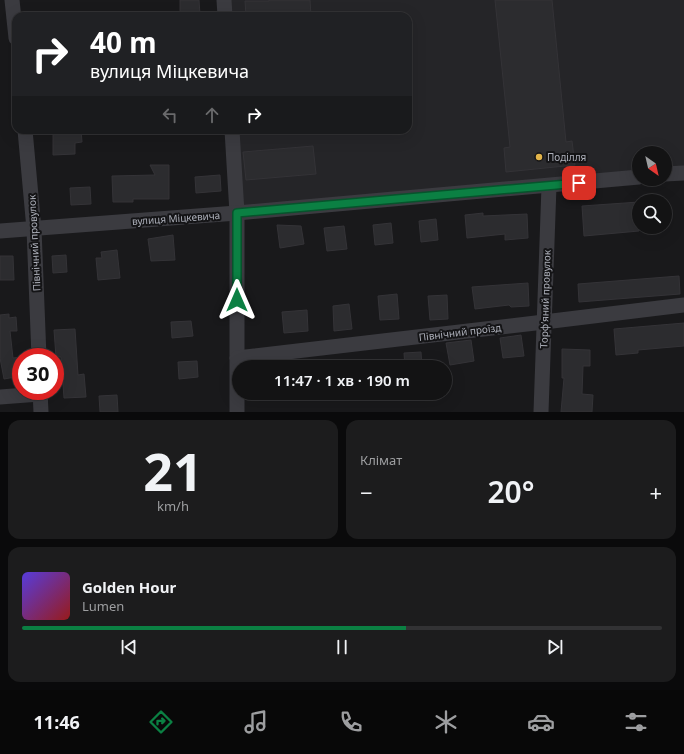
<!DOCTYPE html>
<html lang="uk">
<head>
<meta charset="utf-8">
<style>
  :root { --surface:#131314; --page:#1c1c1d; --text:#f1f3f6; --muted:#9d9ea0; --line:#323234; --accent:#0b8043 }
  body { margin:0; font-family:"Noto Sans",sans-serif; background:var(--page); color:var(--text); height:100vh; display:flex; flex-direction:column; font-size:15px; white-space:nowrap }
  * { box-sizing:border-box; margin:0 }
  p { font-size:13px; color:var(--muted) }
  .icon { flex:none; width:22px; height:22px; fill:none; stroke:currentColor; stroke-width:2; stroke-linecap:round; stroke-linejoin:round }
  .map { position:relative; height:412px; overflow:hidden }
  .panel { display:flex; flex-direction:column; gap:8px; padding:8px; background:#0a0a0b; flex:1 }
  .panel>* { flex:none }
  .guide { position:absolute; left:12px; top:12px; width:400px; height:122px; border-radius:12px; box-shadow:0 4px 16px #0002,0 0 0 1px var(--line); background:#202124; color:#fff; overflow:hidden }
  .needle { width:26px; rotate:146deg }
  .fabs { position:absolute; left:632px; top:146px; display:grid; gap:8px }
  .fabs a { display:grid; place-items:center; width:40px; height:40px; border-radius:50%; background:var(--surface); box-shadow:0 4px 16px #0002,0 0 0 1px var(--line); font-size:20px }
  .speed { position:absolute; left:12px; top:348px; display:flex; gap:8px; font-size:20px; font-weight:700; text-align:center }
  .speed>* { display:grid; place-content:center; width:52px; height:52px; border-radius:50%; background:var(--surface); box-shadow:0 4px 16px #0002,0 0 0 1px var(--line); line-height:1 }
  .speed .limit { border:6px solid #d22; background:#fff; color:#111 }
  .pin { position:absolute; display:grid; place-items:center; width:34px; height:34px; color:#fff; margin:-17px; border-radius:8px; box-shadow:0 2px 6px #0006 }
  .me { position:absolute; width:44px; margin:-22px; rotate:0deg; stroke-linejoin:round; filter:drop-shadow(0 0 3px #0008) }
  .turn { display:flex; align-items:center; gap:14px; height:84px; padding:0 12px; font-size:18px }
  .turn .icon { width:52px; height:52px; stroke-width:2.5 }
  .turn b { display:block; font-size:28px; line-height:34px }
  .lanes { display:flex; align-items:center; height:38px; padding:0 12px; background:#0003; justify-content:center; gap:20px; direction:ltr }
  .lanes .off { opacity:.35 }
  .big { font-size:30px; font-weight:600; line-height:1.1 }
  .panel .card { flex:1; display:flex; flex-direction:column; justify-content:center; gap:6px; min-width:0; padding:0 14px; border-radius:12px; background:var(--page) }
  .panel .dial { align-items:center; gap:0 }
  .dial b { font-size:52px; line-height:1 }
  .song { display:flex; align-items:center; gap:12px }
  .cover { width:48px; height:48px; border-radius:6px; background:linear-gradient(135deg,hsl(250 70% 55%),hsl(0 70% 35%)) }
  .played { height:4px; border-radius:2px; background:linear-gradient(90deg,var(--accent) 60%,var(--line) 60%) }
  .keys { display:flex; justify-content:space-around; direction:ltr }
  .heat { display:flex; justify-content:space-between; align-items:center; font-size:22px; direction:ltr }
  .panel .tiles { flex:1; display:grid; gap:8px; grid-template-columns:1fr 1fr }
  .card:last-child { grid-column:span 2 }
  .trip { position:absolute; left:232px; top:360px; width:220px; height:40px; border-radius:20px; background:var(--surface); box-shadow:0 4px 16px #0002,0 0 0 1px var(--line); font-weight:600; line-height:40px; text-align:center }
  .tabs { display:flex; height:64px; justify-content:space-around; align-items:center; background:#080808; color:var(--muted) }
  .tabs .icon { width:28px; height:28px }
  .tabs .current { color:var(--accent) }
  .tabs b { font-size:18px; color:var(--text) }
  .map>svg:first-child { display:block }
</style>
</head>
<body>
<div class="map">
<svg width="684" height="412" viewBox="0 0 684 412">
  <rect width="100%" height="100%" fill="#19191b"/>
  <!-- built -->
  <polygon fill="#252528" points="225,0 684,0 684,171 665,173 665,153 639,153 639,175 237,211 232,130 408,130 408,16 226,16"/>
  <!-- building -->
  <g fill="#2c2c2f" stroke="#343337">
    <polygon points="180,0 199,0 200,15 180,16"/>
    <polygon points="269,0 310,0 311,16 246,16 245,1 269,1"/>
    <polygon points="495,0 552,0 566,142 572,141 575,165 506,172 504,148 510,147"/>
    <polygon points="81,130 82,142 75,143 75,154 53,155 53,131"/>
    <polygon points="313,146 316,174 246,180 243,152"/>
    <polygon points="150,165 169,165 169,199 133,199 133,202 113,202 112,176 155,175"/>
    <polygon points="220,175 221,191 196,193 195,177"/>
    <polygon points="90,187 91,204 71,205 70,188"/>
    <polygon points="639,202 639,231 584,236 582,206"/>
    <polygon points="483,213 483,216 527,214 528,238 505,240 505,234 467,238 465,215"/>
    <polygon points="436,219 438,240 421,242 419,221"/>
    <polygon points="391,223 393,243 375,245 373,225"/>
    <polygon points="277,225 301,226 304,244 280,248"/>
    <polygon points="344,226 347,249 327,251 324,228"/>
    <polygon points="173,235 175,260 151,261 148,239"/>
    <polygon points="117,250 120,278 98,280 96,258 102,258 101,252"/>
    <polygon points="66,255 67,272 53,273 52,256"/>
    <polygon points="0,256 13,256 14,280 0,280"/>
    <polygon points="679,276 680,294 579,302 578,284"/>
    <polygon points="528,283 529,306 511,307 509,305 475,309 472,287"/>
    <polygon points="397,294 399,319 380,320 378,296"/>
    <polygon points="447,295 448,319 430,320 428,296"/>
    <polygon points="349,304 352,329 334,331 333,306"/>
    <polygon points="307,310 308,331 284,333 282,312"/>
    <polygon points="9,314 9,318 16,317 17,331 10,331 13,358 21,357 21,376 4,379 0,358 0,315"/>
    <polygon points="191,321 193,336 172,338 171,322"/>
    <polygon points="684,323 684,346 638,350 638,353 616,355 614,329"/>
    <polygon points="75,329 78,375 84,374 86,397 64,398 61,357 56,357 54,330"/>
    <polygon points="521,335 524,356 503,358 500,338"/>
    <polygon points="471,340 474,361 450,365 446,343"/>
    <polygon points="562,349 590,350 590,366 583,366 582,394 593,395 592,412 561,412 564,378 562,378"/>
    <polygon points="421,352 422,367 405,367 404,353"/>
    <polygon points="197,361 198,377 179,379 178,362"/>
    <polygon points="117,395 118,412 100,412 99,396"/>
  </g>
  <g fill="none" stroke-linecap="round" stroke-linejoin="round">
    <!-- minor -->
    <g stroke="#3b3b40" stroke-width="15">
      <polyline points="12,0 16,38"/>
      <polyline points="224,0 225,16"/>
      <polyline points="25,130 34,229 39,357"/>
      <polyline points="232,130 237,213 237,412"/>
      <polyline points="665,174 684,173"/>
      <polyline points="0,231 237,213 639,177"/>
      <polyline points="237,358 544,322 684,305"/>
      <polyline points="40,391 41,412"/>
      <polyline points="0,397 40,394"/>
      <polyline points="541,412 549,186"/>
    </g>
  </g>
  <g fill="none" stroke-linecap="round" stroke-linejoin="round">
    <!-- route casing -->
    <g stroke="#07532c" stroke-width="10">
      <polyline id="route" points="237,300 237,213 579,183"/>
    </g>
    <!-- route -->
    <use href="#route" stroke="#0b8043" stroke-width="7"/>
  </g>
  <!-- markers -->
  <circle fill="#e2b44a" stroke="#141416" stroke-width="1.5" cx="539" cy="157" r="4"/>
  <g text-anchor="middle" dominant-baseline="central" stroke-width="4" stroke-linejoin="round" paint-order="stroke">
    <!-- poi labels -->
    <g font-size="10" fill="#adb0ba" stroke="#141416" text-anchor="start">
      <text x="547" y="157">Поділля</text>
    </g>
    <!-- street labels -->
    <g font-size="10" fill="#adb0ba" stroke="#141416">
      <text transform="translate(176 218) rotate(-4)">вулиця Міцкевича</text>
      <text transform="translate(34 243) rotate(-93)">Північний провулок</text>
      <text transform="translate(545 299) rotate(-88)">Торфʼяний провулок</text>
      <text transform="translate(460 332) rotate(-7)">Північний проїзд</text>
    </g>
  </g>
</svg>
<div class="fabs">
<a><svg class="needle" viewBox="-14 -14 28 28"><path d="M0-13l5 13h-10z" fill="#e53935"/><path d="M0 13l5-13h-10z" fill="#9d9ea0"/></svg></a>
<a><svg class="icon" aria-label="search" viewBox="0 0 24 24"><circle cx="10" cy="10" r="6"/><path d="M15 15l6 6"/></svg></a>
</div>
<div class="speed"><div class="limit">30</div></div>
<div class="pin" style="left:579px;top:183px;background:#d93025"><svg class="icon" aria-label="arrive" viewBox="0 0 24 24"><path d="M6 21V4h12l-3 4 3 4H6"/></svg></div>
<svg class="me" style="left:237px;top:300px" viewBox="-20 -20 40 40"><path d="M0-17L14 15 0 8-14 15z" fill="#0b8043" stroke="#fff" stroke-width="4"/></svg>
<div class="trip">11:47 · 1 хв · 190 m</div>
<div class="guide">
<div class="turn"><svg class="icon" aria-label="right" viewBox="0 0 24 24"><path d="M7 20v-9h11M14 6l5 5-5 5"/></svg><div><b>40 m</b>вулиця Міцкевича</div></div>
<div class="lanes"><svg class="icon off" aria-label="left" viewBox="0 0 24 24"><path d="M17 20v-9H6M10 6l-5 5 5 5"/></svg><svg class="icon off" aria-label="ahead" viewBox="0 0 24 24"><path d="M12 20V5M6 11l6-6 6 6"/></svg><svg class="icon" aria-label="right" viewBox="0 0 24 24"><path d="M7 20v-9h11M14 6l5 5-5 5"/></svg></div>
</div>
</div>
<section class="panel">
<div class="tiles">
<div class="card dial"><b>21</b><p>km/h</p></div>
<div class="card"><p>Клімат</p>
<div class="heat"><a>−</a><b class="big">20°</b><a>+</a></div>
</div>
<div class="card">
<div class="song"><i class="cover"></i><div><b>Golden Hour</b><p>Lumen</p></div></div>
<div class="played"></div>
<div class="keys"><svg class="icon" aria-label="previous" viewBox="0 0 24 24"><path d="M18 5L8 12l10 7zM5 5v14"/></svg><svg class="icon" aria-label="pause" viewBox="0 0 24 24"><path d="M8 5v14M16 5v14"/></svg><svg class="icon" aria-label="next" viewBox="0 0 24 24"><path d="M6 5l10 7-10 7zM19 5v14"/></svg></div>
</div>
</div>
</section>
<nav class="tabs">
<b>11:46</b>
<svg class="icon current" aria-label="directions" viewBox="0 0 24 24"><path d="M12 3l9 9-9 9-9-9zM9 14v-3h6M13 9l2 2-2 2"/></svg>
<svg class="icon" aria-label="music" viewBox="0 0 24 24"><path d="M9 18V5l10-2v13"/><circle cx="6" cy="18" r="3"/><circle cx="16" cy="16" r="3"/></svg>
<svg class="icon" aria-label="phone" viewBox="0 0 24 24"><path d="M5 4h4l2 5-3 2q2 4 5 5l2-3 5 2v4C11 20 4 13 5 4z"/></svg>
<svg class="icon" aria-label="climate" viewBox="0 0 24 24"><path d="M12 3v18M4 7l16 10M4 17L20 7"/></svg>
<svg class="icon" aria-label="car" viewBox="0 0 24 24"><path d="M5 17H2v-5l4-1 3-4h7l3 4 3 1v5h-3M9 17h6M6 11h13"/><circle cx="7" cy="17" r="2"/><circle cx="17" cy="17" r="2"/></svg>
<svg class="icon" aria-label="filters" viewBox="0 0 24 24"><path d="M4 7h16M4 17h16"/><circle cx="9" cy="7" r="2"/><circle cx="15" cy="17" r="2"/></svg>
</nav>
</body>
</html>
